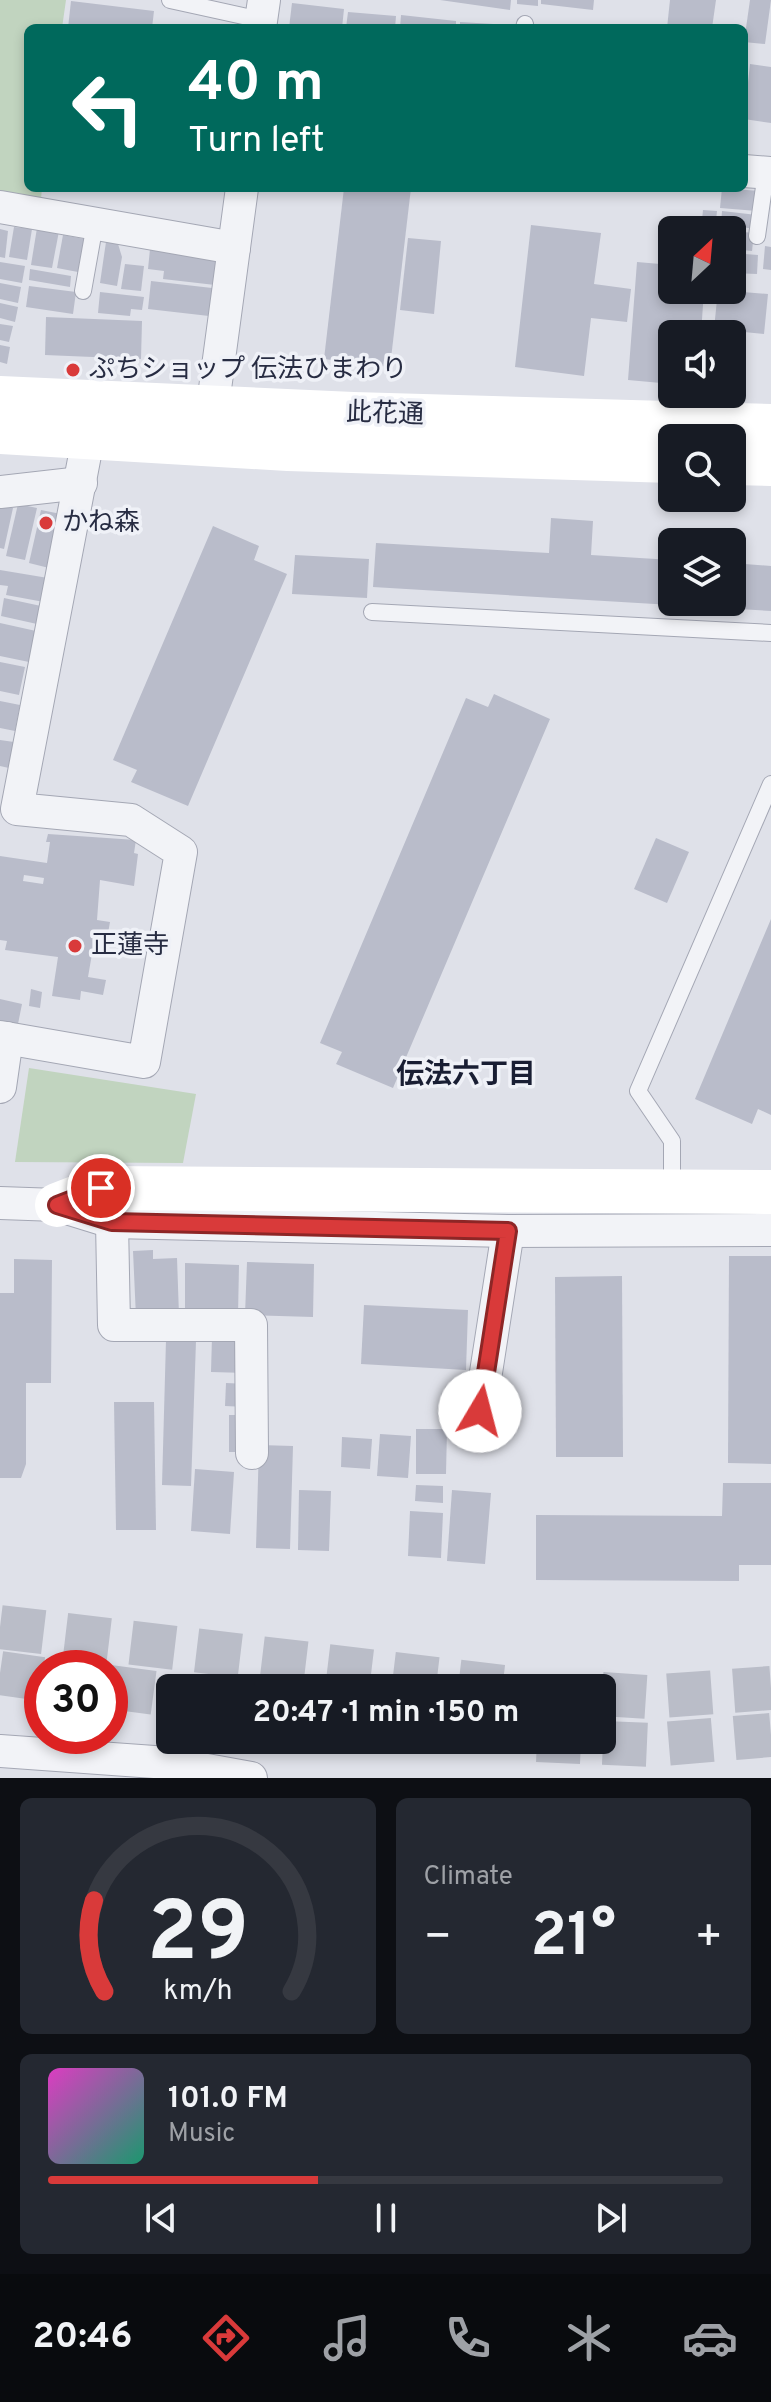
<!DOCTYPE html>
<html lang="en">
<head>
<meta charset="utf-8">
<style>
  :root { --surface:#171b24; --page:#242831; --text:#f1f3f6; --muted:#9ea1a6; --line:#363941; --accent:#d93a3a }
  body { margin:0; font-family:Overpass,"Noto Sans JP",sans-serif; background:var(--page); color:var(--text); height:100vh; display:flex; flex-direction:column; font-size:30px; white-space:nowrap }
  * { box-sizing:border-box; margin:0 }
  p { font-size:26px; color:var(--muted) }
  .icon { flex:none; width:44px; height:44px; fill:none; stroke:currentColor; stroke-width:2; stroke-linecap:round; stroke-linejoin:round }
  .map { position:relative; height:1778px; overflow:hidden }
  .panel { display:flex; flex-direction:column; gap:20px; padding:20px; background:#0d0f14; flex:1 }
  .panel>* { flex:none }
  .guide { position:absolute; left:24px; top:24px; width:724px; height:168px; border-radius:12px; box-shadow:0 4px 12px #0003; background:#00695c; color:#fff; overflow:hidden }
  .needle { width:52px; rotate:26deg }
  .controls { position:absolute; left:658px; top:216px; display:grid; gap:16px }
  .controls a { display:grid; place-items:center; width:88px; height:88px; border-radius:12px; background:var(--surface); box-shadow:0 4px 12px #0003; font-size:40px }
  .speed { position:absolute; left:24px; top:1650px; display:flex; gap:16px; font-size:40px; font-weight:700; text-align:center }
  .speed>* { display:grid; place-content:center; width:104px; height:104px; border-radius:50%; background:var(--surface); box-shadow:0 4px 12px #0003; line-height:1 }
  .speed .limit { border:12px solid #d22; background:#fff; color:#111 }
  .pin { position:absolute; display:grid; place-items:center; width:68px; height:68px; color:#fff; margin:-34px; border:4px solid #fff; border-radius:50%; box-shadow:0 2px 8px #0007 }
  .me { position:absolute; width:88px; margin:-44px; rotate:8deg; stroke-linejoin:round; filter:drop-shadow(0 0 6px #0008) }
  .turn { display:flex; align-items:center; gap:28px; height:168px; padding:0 32px; font-size:36px }
  .turn .icon { width:104px; height:104px; stroke-width:2.5 }
  .turn b { display:block; font-size:56px; line-height:68px }
  .big { font-size:60px; font-weight:700; line-height:1.1 }
  .panel .card { flex:1; display:flex; flex-direction:column; justify-content:center; gap:12px; min-width:0; padding:0 28px; border-radius:12px; background:var(--page) }
  .panel .dial { align-items:center; gap:0 }
  .dial svg { height:208px; overflow:visible; fill:none; stroke:var(--line); stroke-width:7; stroke-linecap:round; text-anchor:middle }
  .dial text { fill:var(--text); stroke:none }
  .song { display:flex; align-items:center; gap:24px }
  .cover { width:96px; height:96px; border-radius:12px; background:linear-gradient(135deg,hsl(310 70% 55%),hsl(160 70% 35%)) }
  .played { height:8px; border-radius:4px; background:linear-gradient(90deg,var(--accent) 40%,var(--line) 40%) }
  .keys { display:flex; justify-content:space-around; direction:ltr }
  .heat { display:flex; justify-content:space-between; align-items:center; font-size:44px; direction:ltr }
  .panel .tiles { flex:1; display:grid; gap:20px; grid-template-columns:1fr 1fr }
  .card:last-child { grid-column:span 2 }
  .trip { position:absolute; left:156px; top:1674px; width:460px; height:80px; border-radius:12px; background:var(--surface); box-shadow:0 4px 12px #0003; font-weight:700; line-height:80px; text-align:center }
  .tab-bar { display:flex; height:128px; justify-content:space-around; align-items:center; background:#090b0e; color:var(--muted) }
  .tab-bar .icon { width:56px; height:56px }
  .tab-bar .on { color:var(--accent) }
  .tab-bar b { font-size:36px; color:var(--text) }
  .map>svg:first-child { display:block }
</style>
</head>
<body>
<div class="map">
<svg width="771" height="1778" viewBox="0 0 771 1778">
  <rect width="100%" height="100%" fill="#dfe1e9"/>
  <!-- green -->
  <g fill="#c1d4bf">
    <polygon points="0,0 66,0 62,28 28,28 28,188 42,188 41,199 0,191"/>
    <polygon points="29,1068 196,1094 183,1163 15,1162"/>
  </g>
  <!-- building -->
  <g fill="#b9bcca" fill-rule="evenodd">
    <polygon points="440,0 511,0 510,10"/>
    <polygon points="517,0 538,0 538,6 517,4"/>
    <polygon points="541,0 594,0 593,10 541,4"/>
    <polygon points="670,0 716,0 712,28 667,28"/>
    <polygon points="750,0 771,0 765,44 744,42"/>
    <polygon points="71,1 154,11 152,28 68,28"/>
    <polygon points="292,3 344,9 342,28 289,28"/>
    <polygon points="348,12 396,16 395,28 346,28"/>
    <polygon points="401,15 456,21 456,28 400,28"/>
    <polygon points="460,22 510,25 509,28 460,28"/>
    <polygon points="750,64 771,67 771,123 744,119"/>
    <polygon points="344,188 411,188 390,367 324,359"/>
    <polygon points="722,188 759,191 757,211 720,208"/>
    <polygon points="703,210 717,211 715,230 701,230"/>
    <polygon points="722,211 757,215 755,229 721,224"/>
    <polygon points="531,225 601,233 594,284 631,289 627,322 591,318 584,376 515,367"/>
    <polygon points="14,227 32,229 27,260 9,257"/>
    <polygon points="37,228 59,231 52,268 31,265"/>
    <polygon points="0,229 8,231 5,258 0,257"/>
    <polygon points="732,231 754,233 752,251 732,249"/>
    <polygon points="63,235 84,239 78,272 57,268"/>
    <polygon points="408,238 441,241 434,314 400,310"/>
    <polygon points="106,242 118,244 122,257 117,286 100,283"/>
    <polygon points="765,246 771,247 771,270 763,269"/>
    <polygon points="150,249 218,258 215,285 163,279 164,271 148,269"/>
    <polygon points="732,253 758,255 757,274 732,273"/>
    <polygon points="0,262 25,266 22,283 0,279"/>
    <polygon points="637,262 672,265 672,290 704,290 701,334 672,334 672,384 628,380"/>
    <polygon points="125,264 144,266 141,291 121,289"/>
    <polygon points="30,269 71,276 70,287 29,280"/>
    <polygon points="151,281 212,288 209,316 148,309"/>
    <polygon points="0,283 21,287 18,303 0,299"/>
    <polygon points="29,286 76,292 73,314 26,307"/>
    <polygon points="718,290 768,294 764,334 714,329"/>
    <polygon points="100,292 144,297 142,310 131,309 130,316 98,313"/>
    <polygon points="0,303 18,307 15,322 0,318"/>
    <polygon points="46,317 142,321 141,359 45,355"/>
    <polygon points="0,324 13,326 9,342 0,340"/>
    <polygon points="0,345 10,347 7,364 0,362"/>
    <polygon points="18,504 37,508 25,560 6,556"/>
    <polygon points="0,505 13,508 4,549 0,548"/>
    <polygon points="41,510 61,514 49,568 29,563"/>
    <polygon points="551,518 593,521 591,555 672,560 672,602 732,602 732,563 771,566 771,611 373,587 376,543 549,553"/>
    <polygon points="213,526 259,546 254,560 287,574 188,806 131,782 137,770 113,760"/>
    <polygon points="295,555 369,559 367,598 292,594"/>
    <polygon points="0,570 48,578 44,602 6,595 8,586 0,585"/>
    <polygon points="4,598 41,606 37,624 1,616"/>
    <polygon points="0,623 36,631 29,662 0,656"/>
    <polygon points="0,662 25,667 19,695 0,691"/>
    <polygon points="494,694 550,719 393,1088 336,1064 342,1052 320,1043 466,698 488,707"/>
    <polygon points="0,701 20,705 15,731 0,728"/>
    <polygon points="0,740 14,742 9,768 0,766"/>
    <path d="M48,834L136,840L134,853L138,854L134,886L100,880L97,920L110,922L105,950L93,948L88,977L106,980L103,995L81,991L80,1000L52,996L58,957L5,950L7,941L0,940V856L47,863L50,842H46ZM24,875L44,878L43,884L23,881Z"/>
    <polygon points="656,838 689,852 667,903 634,889"/>
    <polygon points="771,919 771,1115 758,1109 752,1124 695,1099"/>
    <polygon points="31,989 42,992 40,1008 29,1006"/>
    <polygon points="0,999 22,1004 17,1029 0,1025"/>
    <polygon points="153,1250 153,1259 177,1258 179,1315 136,1317 133,1251"/>
    <polygon points="729,1256 771,1256 771,1464 728,1463"/>
    <polygon points="14,1259 52,1260 51,1383 26,1383 26,1464 21,1478 0,1478 0,1293 14,1293"/>
    <polygon points="247,1262 314,1264 313,1317 245,1315"/>
    <polygon points="185,1263 239,1265 238,1316 185,1315"/>
    <polygon points="622,1276 623,1457 556,1457 555,1277"/>
    <polygon points="364,1305 468,1310 466,1370 361,1364"/>
    <polygon points="212,1337 247,1339 246,1373 211,1372"/>
    <polygon points="166,1340 196,1341 191,1486 162,1485"/>
    <polygon points="226,1383 248,1384 246,1407 225,1406"/>
    <polygon points="114,1402 154,1402 156,1530 116,1530"/>
    <polygon points="229,1415 245,1415 246,1452 229,1452"/>
    <polygon points="416,1429 447,1429 446,1474 416,1474"/>
    <polygon points="380,1434 411,1436 408,1478 377,1476"/>
    <polygon points="342,1437 372,1439 370,1469 341,1467"/>
    <polygon points="259,1445 293,1446 290,1549 256,1548"/>
    <polygon points="195,1469 234,1472 230,1534 191,1531"/>
    <polygon points="723,1483 771,1483 771,1565 739,1565 739,1581 536,1580 536,1515 722,1516"/>
    <polygon points="416,1485 443,1486 443,1503 415,1501"/>
    <polygon points="299,1490 331,1491 329,1551 298,1550"/>
    <polygon points="452,1490 491,1493 485,1564 447,1561"/>
    <polygon points="410,1511 443,1513 441,1558 408,1556"/>
  </g>
  <g fill="none" stroke-linecap="round" stroke-linejoin="round">
    <!-- highway-tunnel -->
    <g stroke="#babdc8" stroke-width="44" stroke-dasharray="44 22" stroke-linecap="butt">
      <polyline points="0,1627 512,1688"/>
      <polyline points="0,1673 42,1679"/>
      <polyline points="110,1687 170,1695"/>
      <polyline points="602,1694 648,1697 771,1688"/>
      <polyline points="537,1740 651,1745 771,1735"/>
    </g>
    <!-- lane casing -->
    <g stroke="#a4a7b4" stroke-width="18">
      <g id="lane">
        <polyline points="170,0 261,20"/>
        <polyline points="524,28 525,24"/>
        <polyline points="757,236 766,173"/>
        <polyline points="83,291 95,224"/>
        <polyline points="372,612 771,633"/>
        <polyline points="672,1189 672,1141 638,1091 771,784"/>
      </g>
    </g>
    <!-- street casing -->
    <g stroke="#a4a7b4" stroke-width="34">
      <g id="street">
        <polyline points="260,28 264,0"/>
        <polyline points="744,171 771,173"/>
        <polyline points="0,207 234,248"/>
        <polyline points="210,426 242,188"/>
        <polyline points="0,492 81,483"/>
        <polyline points="0,1037 144,1062 181,852 131,820 17,809 88,439"/>
        <polyline points="0,1087 7,1038"/>
        <polyline points="0,1203 57,1205 112,1222 508,1231 771,1230"/>
        <polyline points="112,1222 114,1325 251,1325 252,1453"/>
        <polyline points="480,1411 508,1231"/>
        <polyline points="0,1751 168,1763 251,1778"/>
      </g>
    </g>
    <!-- lane -->
    <use href="#lane" stroke="#f2f3f7" stroke-width="16"/>
    <!-- street -->
    <use href="#street" stroke="#f2f3f7" stroke-width="32"/>
    <!-- secondary -->
    <g stroke="#fff" stroke-width="44">
      <polyline points="0,398 353,414 771,426"/>
      <polyline points="0,432 288,449 672,461"/>
      <polyline points="732,463 771,464"/>
      <polyline points="57,1205 101,1188 771,1192"/>
    </g>
  </g>
  <g fill="none" stroke-linecap="round" stroke-linejoin="round">
    <!-- route casing -->
    <g stroke="#8d2626" stroke-width="20">
      <polyline id="route" points="101,1188 57,1205 112,1222 508,1231 480,1411"/>
    </g>
    <!-- route -->
    <use href="#route" stroke="#d93a3a" stroke-width="14"/>
  </g>
  <!-- markers -->
  <g fill="#d93a3a" stroke="#eff1f7" stroke-width="3">
    <circle cx="73" cy="370" r="8"/>
    <circle cx="46" cy="523" r="8"/>
    <circle cx="75" cy="946" r="8"/>
  </g>
  <g text-anchor="middle" dominant-baseline="central" stroke-width="7" stroke-linejoin="round" paint-order="stroke">
    <!-- poi labels -->
    <g font-size="26" fill="#272c42" stroke="#eff1f7" text-anchor="start">
      <text x="89" y="370">ぷちショップ 伝法ひまわり</text>
      <text x="62" y="523">かね森</text>
      <text x="91" y="946">正蓮寺</text>
    </g>
    <!-- street labels -->
    <g font-size="26" fill="#272c42" stroke="#eff1f7">
      <text transform="translate(385 415) rotate(2)">此花通</text>
    </g>
    <!-- neighbourhood labels -->
    <g font-size="28" font-weight="bold" fill="#191e33" stroke="#eff1f7">
      <text x="466" y="1076">伝法六丁目</text>
    </g>
  </g>
</svg>
<div class="controls">
<a><svg class="needle" viewBox="-14 -14 28 28"><path d="M0-13l5 13h-10z" fill="#e53935"/><path d="M0 13l5-13h-10z" fill="#9ea1a6"/></svg></a>
<a><svg class="icon" aria-label="sound" viewBox="0 0 24 24"><path d="M4 9h4l5-4v14l-5-4H4zM17 9q2 3 0 6"/></svg></a>
<a><svg class="icon" aria-label="search" viewBox="0 0 24 24"><circle cx="10" cy="10" r="6"/><path d="M15 15l6 6"/></svg></a>
<a><svg class="icon" aria-label="layers" viewBox="0 0 24 24"><path d="M12 4l9 5-9 5-9-5zM3 14l9 5 9-5"/></svg></a>
</div>
<div class="speed"><div class="limit">30</div></div>
<div class="pin" style="left:101px;top:1188px;background:#d93025"><svg class="icon" aria-label="arrive" viewBox="0 0 24 24"><path d="M6 21V4h12l-3 4 3 4H6"/></svg></div>
<svg class="me" style="left:480px;top:1411px" viewBox="-20 -20 40 40"><circle r="19" fill="#fff"/><path d="M0-13L10 11 0 6-10 11z" fill="#d93a3a"/></svg>
<div class="trip">20:47 · 1 min · 150 m</div>
<div class="guide">
<div class="turn"><svg class="icon" aria-label="left" viewBox="0 0 24 24"><path d="M17 20v-9H6M10 6l-5 5 5 5"/></svg><div><b>40 m</b>Turn left</div></div>
</div>
</div>
<section class="panel">
<div class="tiles">
<div class="card dial"><svg viewBox="0 0 100 80">
<path d="M14 69A42 42 0 1 1 86 69"/>
<path d="M14 69A42 42 0 0 1 10 34" stroke="#d93a3a"/>
<text x="50" y="56" font-size="32" font-weight="700">29</text>
<text x="50" y="72" font-size="11">km/h</text>
</svg></div>
<div class="card"><p>Climate</p>
<div class="heat"><a>−</a><b class="big">21°</b><a>+</a></div>
</div>
<div class="card">
<div class="song"><i class="cover"></i><div><b>101.0 FM</b><p>Music</p></div></div>
<div class="played"></div>
<div class="keys"><svg class="icon" aria-label="previous" viewBox="0 0 24 24"><path d="M18 5L8 12l10 7zM5 5v14"/></svg><svg class="icon" aria-label="pause" viewBox="0 0 24 24"><path d="M8 5v14M16 5v14"/></svg><svg class="icon" aria-label="next" viewBox="0 0 24 24"><path d="M6 5l10 7-10 7zM19 5v14"/></svg></div>
</div>
</div>
</section>
<nav class="tab-bar">
<b>20:46</b>
<svg class="icon on" aria-label="directions" viewBox="0 0 24 24"><path d="M12 3l9 9-9 9-9-9zM9 14v-3h6M13 9l2 2-2 2"/></svg>
<svg class="icon" aria-label="music" viewBox="0 0 24 24"><path d="M9 18V5l10-2v13"/><circle cx="6" cy="18" r="3"/><circle cx="16" cy="16" r="3"/></svg>
<svg class="icon" aria-label="phone" viewBox="0 0 24 24"><path d="M5 4h4l2 5-3 2q2 4 5 5l2-3 5 2v4C11 20 4 13 5 4z"/></svg>
<svg class="icon" aria-label="climate" viewBox="0 0 24 24"><path d="M12 3v18M4 7l16 10M4 17L20 7"/></svg>
<svg class="icon" aria-label="car" viewBox="0 0 24 24"><path d="M5 17H2v-5l4-1 3-4h7l3 4 3 1v5h-3M9 17h6M6 11h13"/><circle cx="7" cy="17" r="2"/><circle cx="17" cy="17" r="2"/></svg>
</nav>
</body>
</html>
